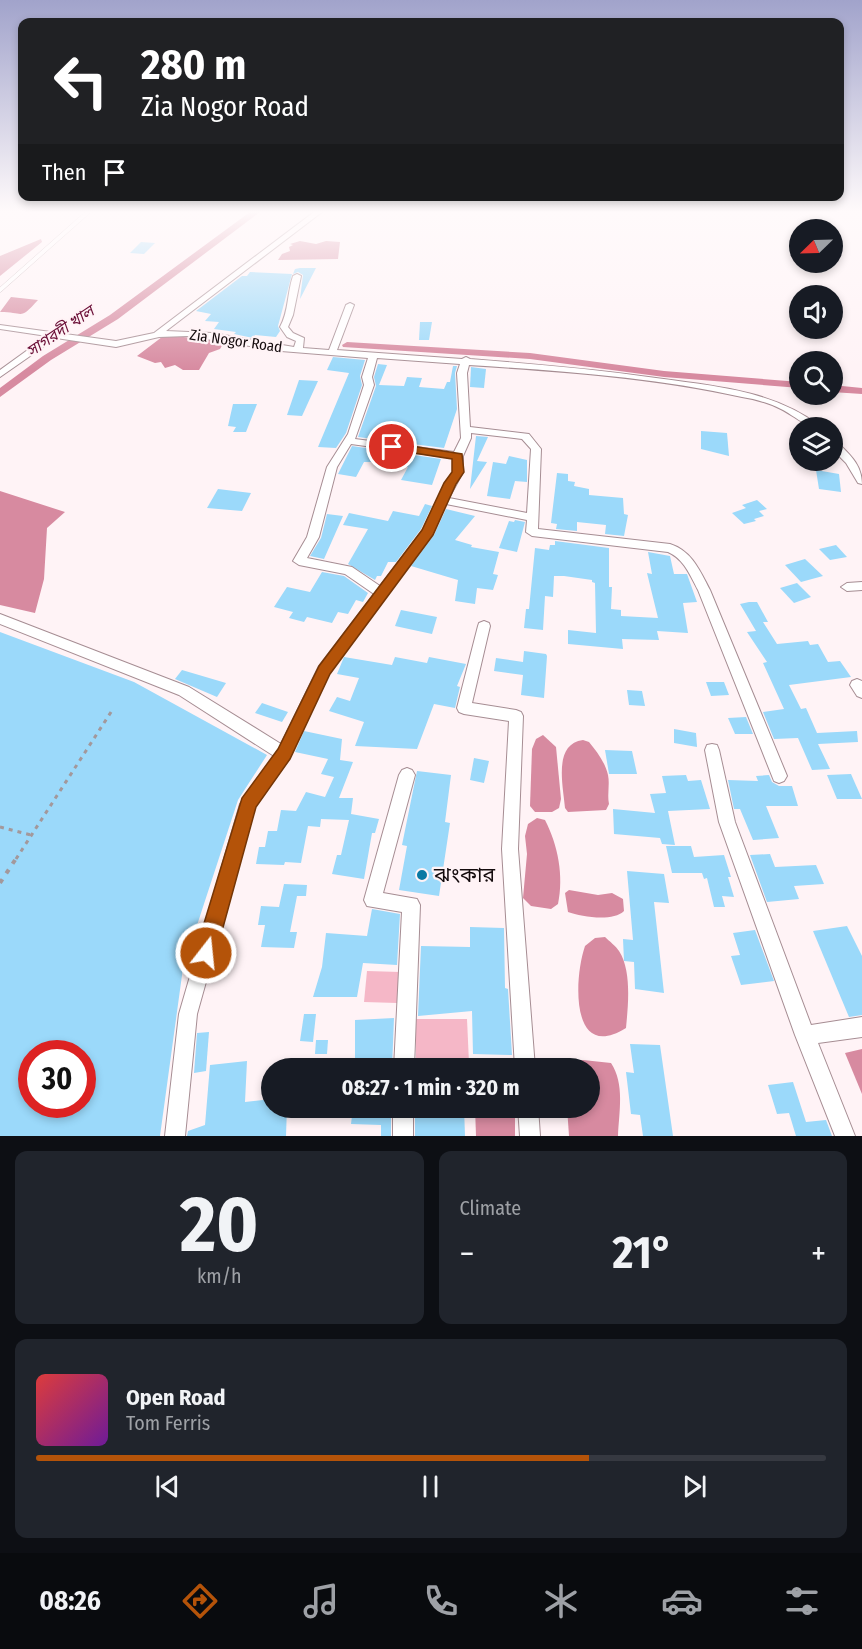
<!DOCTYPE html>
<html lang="en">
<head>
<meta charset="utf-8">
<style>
  :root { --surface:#171b24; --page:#20242c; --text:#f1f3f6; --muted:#9ea1a6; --line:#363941; --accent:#b45309 }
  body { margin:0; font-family:"Fira Sans Condensed","Noto Sans Bengali",sans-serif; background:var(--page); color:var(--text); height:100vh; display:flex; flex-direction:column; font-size:22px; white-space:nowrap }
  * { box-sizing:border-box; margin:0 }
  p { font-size:20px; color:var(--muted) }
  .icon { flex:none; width:33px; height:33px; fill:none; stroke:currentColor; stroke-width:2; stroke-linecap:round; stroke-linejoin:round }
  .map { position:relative; height:1136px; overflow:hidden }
  .side { display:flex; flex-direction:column; gap:15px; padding:15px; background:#0d0f14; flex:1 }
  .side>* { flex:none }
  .top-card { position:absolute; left:18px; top:18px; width:826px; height:183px; border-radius:12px; box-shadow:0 3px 9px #0003; background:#202124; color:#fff; overflow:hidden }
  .needle { width:39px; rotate:247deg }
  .buttons { position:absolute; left:789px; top:219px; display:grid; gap:12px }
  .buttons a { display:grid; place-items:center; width:54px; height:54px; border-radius:50%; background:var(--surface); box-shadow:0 3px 9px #0003; font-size:30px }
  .speed { position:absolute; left:18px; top:1040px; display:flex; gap:12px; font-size:30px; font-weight:700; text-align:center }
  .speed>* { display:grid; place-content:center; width:78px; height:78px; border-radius:50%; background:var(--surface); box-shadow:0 3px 9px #0003; line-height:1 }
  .speed .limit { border:9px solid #d22; background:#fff; color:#111 }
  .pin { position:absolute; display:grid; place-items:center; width:51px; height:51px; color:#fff; margin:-26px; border:3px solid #fff; border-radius:50%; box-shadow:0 2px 6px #0007 }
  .me { position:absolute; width:66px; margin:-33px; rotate:16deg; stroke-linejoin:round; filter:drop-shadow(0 0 4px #0008) }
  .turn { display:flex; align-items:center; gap:21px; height:126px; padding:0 24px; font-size:27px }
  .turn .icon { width:78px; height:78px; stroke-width:2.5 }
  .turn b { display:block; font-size:42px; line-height:51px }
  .then { display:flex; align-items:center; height:57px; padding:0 24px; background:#0003; gap:12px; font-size:22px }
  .big { font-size:45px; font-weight:700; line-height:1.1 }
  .side .card { flex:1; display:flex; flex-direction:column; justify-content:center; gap:9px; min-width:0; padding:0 21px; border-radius:12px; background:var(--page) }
  .side .dial { align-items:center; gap:0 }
  .dial b { font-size:78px; line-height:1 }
  .song { display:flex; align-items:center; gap:18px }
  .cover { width:72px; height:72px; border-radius:9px; background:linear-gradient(135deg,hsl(0 70% 55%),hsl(280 70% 35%)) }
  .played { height:6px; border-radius:3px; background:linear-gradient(90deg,var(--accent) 70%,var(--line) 70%) }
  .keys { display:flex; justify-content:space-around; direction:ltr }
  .heat { display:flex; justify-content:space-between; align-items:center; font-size:33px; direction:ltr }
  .side .tiles { flex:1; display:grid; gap:15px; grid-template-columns:1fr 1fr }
  .card:last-child { grid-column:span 2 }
  .trip { position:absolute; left:261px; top:1058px; width:339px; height:60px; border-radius:30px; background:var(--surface); box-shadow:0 3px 9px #0003; font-weight:700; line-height:60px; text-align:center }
  .menu { display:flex; height:96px; justify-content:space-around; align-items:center; background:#090b0e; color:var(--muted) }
  .menu .icon { width:42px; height:42px }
  .menu .active { color:var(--accent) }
  .menu b { font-size:27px; color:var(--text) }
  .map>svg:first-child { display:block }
</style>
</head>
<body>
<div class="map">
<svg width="862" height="1136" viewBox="0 0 862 1136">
  <rect width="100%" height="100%" fill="#fff3f6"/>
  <!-- green -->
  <g fill="#f5b7c7">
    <polygon points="367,971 400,972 397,1003 364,1002"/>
    <polygon points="416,1019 467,1019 469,1063 416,1062"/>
  </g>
  <!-- water -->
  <g fill="#d78aa0">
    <polygon points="41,239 42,242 0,276 0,256"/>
    <polygon points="300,241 316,244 326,241 340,242 338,259 278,260 282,254 290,251 289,247 293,245 290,244"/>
    <path d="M11,297L38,300C19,321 25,312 0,312Z"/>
    <polygon points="175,336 217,341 223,344 220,349 209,353 199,370 183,370 175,365 165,368 161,362 155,363 137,356 162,337"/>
    <polygon points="0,491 65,512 47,528 44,579 35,613 0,605"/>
    <polygon points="543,735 556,747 561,799 559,808 552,812 535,812 530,806 532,749 536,739"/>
    <path d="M583,740L589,742C597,752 605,762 608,775C610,785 607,794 609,804L606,810L568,812L565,808C563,785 553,744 583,740Z"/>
    <path d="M537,818L545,820C558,845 564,876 558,904L551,909L531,906L523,898L527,854L525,836L528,824Z"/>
    <path d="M569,890L598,895L612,893L623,899L624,911C613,922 582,917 568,912L565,893Z"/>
    <path d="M605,937C609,941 616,946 619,951C632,971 628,1006 626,1028C570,1063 574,978 585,946L595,938Z"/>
    <polygon points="862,1049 862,1094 845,1053"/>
    <path d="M583,1060L611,1063C625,1084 619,1112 618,1136H569L567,1107H590V1068H569L572,1063Z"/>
    <polygon points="475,1107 495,1107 515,1113 515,1136 476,1136"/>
  </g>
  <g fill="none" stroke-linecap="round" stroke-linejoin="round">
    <!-- canal -->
    <g fill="#d78aa0" fill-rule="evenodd">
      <polygon points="250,212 260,212 118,319 51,360 0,397 0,388 43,356 110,315"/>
      <polygon points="347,342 530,353 664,371 800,382 800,388 664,377 530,359 343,347 342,345"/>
      <polygon points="832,385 862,388 862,394 832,392"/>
    </g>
  </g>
  <!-- building -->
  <g fill="#9bd9fa" fill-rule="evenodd">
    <polygon points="141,242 155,243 144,254 130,253"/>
    <polygon points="300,268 316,268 300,299 303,275 298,272 293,274 295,269"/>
    <polygon points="250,272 292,274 278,326 280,331 276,337 255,335 253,338 234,334 236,332 214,329 219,322 205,321 211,314 196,311 242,276 247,276"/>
    <polygon points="420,322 432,322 429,340 419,340"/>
    <polygon points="333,357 365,360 360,376 362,385 346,433 336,448 318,447 349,373 327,370"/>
    <polygon points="378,364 387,365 379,385 404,386 407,377 422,378 419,387 444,389 447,382 450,382 453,366 457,366 455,373 457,409 444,448 358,437 376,386 374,377"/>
    <polygon points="471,367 486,369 484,388 470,387"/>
    <polygon points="299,380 318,381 302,416 287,415"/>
    <polygon points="233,404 257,404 246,432 233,432 236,427 228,426"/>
    <polygon points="701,431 727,433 729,456 701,449"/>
    <polygon points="476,436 488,437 477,461 487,462 470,489"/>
    <polygon points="352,446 441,459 432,485 401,480 408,467 375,462 364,462 356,477 338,474"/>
    <polygon points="509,456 527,460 527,482 515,481 510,499 487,496 493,462 506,464"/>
    <polygon points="816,470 839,474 841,492 819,489"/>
    <polygon points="557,473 568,474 568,481 575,482 574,486 589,489 589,495 623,498 624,514 628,515 624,536 605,534 606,525 577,522 577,531 556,529 557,524 551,523"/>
    <polygon points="218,489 251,493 242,511 207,508"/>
    <polygon points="757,500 767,509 759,511 764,516 754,519 756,521 744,524 732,513 746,508 742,505"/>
    <polygon points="425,504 432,506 421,529 396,562 388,562 381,576 377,576 375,580 348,564 368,529 343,525 349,513 388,521 393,511 419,516"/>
    <polygon points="446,509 475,516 455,540 472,545 471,547 499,552 493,574 498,575 493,590 477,588 475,604 455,601 458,580 411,566 434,535"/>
    <polygon points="327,514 343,516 324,559 310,556 321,538"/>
    <polygon points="515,520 525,522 517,552 499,548 509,521 514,522"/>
    <polygon points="555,541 609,548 609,587 612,587 611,609 621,610 621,616 658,618 647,573 652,574 648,552 670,556 674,574 687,574 697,602 683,603 688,633 657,631 659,640 622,639 623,649 568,644 568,630 596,633 595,583 592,582 592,580 564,576 554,576 553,597 545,596 543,630 524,628 526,609 529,609 535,548 549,550 550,545 555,545"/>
    <polygon points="836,545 847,557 830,560 819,549"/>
    <polygon points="805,559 823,576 801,582 785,565"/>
    <polygon points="322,572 344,576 368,593 363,602 356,600 348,614 338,612 332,623 307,617 304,622 289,618 293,612 274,607 287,587 310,592"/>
    <polygon points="797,583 811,597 794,603 780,588"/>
    <polygon points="749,602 757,602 768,622 763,622 777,644 808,641 810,645 818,644 828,662 840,661 851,677 789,685 801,709 806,708 817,733 857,731 858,742 818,744 830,769 812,770 798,738 774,739 763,712 784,709 763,663 767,662 747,632 756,631 740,604"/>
    <polygon points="401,610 437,617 432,634 395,626"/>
    <path d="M0,632L134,682L267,755L238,800L183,968L160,1136H0ZM32,1053H82V1104H32Z"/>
    <polygon points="524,651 546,654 547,656 544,698 521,695 523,675 494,671 496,658 523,662"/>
    <polygon points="344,657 392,665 395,657 427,663 429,657 466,664 457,686 460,687 455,708 434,704 417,749 355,746 364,722 329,711 337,697 350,701 359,678 337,674"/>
    <polygon points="182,670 226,683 217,697 175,679"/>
    <polygon points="706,682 724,682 729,695 711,696"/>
    <polygon points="627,690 642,691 645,706 629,705"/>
    <polygon points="262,703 288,712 282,722 255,713"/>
    <polygon points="746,717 753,734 735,734 728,718"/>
    <polygon points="674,729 696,733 697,747 674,743"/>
    <polygon points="304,731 342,739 340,760 353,762 339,798 353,798 351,814 379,819 375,833 372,833 364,879 332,874 337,855 341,855 349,820 321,819 320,827 308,826 301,863 285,862 284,865 256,864 259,847 265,847 268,831 277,831 281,810 296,811 306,792 325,797 334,777 321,774 328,759 295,752"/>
    <polygon points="605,750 632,751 637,774 609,774"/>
    <polygon points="474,758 489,761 484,783 470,780"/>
    <polygon points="417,771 451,775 445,822 450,823 439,896 399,890 407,846 402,845"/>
    <polygon points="851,774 862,799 837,799 827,775"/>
    <polygon points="686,775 688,781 701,780 710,809 668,811 675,845 662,844 660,838 614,834 613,809 655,813 650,794 666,793 662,776"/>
    <polygon points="769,775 772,782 779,786 792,786 798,806 766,806 779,838 753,840 740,809 734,809 728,780 758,781 756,776"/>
    <polygon points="666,846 691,846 694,857 724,855 731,877 728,877 734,897 722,896 725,907 714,907 707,878 704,879 702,873 672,873"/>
    <polygon points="770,854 775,867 816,865 824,884 794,886 799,899 767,902 750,855"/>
    <polygon points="627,871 664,874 669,903 654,902 664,993 635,989 634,962 624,961 623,939 633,940"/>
    <polygon points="284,884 307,885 306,896 297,896 290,932 297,932 294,948 261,947 265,925 258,925 261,906 279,907"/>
    <polygon points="372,909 400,914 397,965 363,963 357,997 313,997 322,967 326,933 367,936"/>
    <polygon points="847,926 862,956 862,1015 849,1017 813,931"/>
    <polygon points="470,927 504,928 505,988 508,989 512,1055 473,1054 472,1011 418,1016 421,946 470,947"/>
    <polygon points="755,930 774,981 741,985 731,956 740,955 733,933"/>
    <polygon points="304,1014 316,1014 313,1042 300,1041"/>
    <polygon points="394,1018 392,1068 355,1068 355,1020"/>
    <polygon points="209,1032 206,1071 194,1073 197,1033"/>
    <polygon points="316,1040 328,1040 327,1054 315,1054"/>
    <polygon points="630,1044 660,1045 673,1136 643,1136 640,1115 631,1114 626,1072 634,1073"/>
    <polygon points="247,1061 245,1102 272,1099 272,1107 287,1107 286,1136 187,1136 188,1131 205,1125 210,1065"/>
    <polygon points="793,1082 806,1122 826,1120 832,1136 796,1136 789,1113 777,1114 768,1085"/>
    <polygon points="353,1107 391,1107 391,1136 381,1136 381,1125 351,1124"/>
    <polygon points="439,1107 464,1107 465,1136 415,1136 415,1109"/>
  </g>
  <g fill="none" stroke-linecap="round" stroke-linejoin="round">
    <!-- service casing -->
    <g stroke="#a68d93" stroke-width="4.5">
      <polyline id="service" points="0,290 88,212"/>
    </g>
    <!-- minor casing -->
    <g stroke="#a68d93" stroke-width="2">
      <g id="minor">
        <path d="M314,212H322L166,331L212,333L294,347L296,341L287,337L280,327C289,311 287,293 293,276L297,274L301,276L293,315L288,327L293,333L304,338L303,348L329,350L346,305L350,303L354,305L337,350L462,359L466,357L470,359C532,364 594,369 656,378C714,386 772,390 820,426L822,428C806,428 795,416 781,409C769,403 755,399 742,397C653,377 560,371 469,365L467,373L470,427L529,434L541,449L538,529L670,544C692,551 700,571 710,590L787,776L784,781L779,783L774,781L698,590C690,575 684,559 668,552L532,536L526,532L527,520L446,504L432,534L329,673L289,759L255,807L197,1014L185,1136H165L179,1014L240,804L274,756L179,695L0,624V614L189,687L281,744L319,666L374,594L345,574L299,565L293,561L307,537L327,467L348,434L364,385L362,377L368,358L281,351L187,336L159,337L116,347L56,338L0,377V370L47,336L0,329V325L116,341L154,333ZM377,358L460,364L457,373L461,438L454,452L355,439L374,385L372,377ZM471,433L522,439L531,449L527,513L449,498L463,472V456L471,438ZM351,444L453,458V472L445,483L423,530L380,586L352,567L307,558L319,537L337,467Z"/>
        <path d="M832,440L836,441C849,454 862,464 862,484L858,483L846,463L832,449Z"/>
        <polygon points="862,582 862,590 847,591 841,587 847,583"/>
        <polygon points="484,621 489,623 490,626 472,703 516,710 521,712 523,716 518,849 535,1068 515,1068 502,849 509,721 464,714 459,712 457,708 478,626 479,623"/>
        <polygon points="857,679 862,681 862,698 857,696 850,685 852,681"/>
        <polygon points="712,744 717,745 719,750 735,822 811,1025 862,1017 862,1037 818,1043 855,1136 835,1136 795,1035 719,822 705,750 707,745"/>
        <polygon points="407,768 412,770 415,775 383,893 417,899 420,905 414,1068 394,1068 402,912 367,906 364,900 399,775 402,770"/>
        <rect x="393" y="1107" width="20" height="29"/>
        <polygon points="518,1107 538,1107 540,1136 520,1136"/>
      </g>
    </g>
    <!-- path-far1 -->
    <g stroke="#a3989b" stroke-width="3" stroke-dasharray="4 5" stroke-linecap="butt">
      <polyline points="0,827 31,835"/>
      <polyline points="16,859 113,709"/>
    </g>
    <!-- path -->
    <polyline stroke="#a3989b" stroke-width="4" stroke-dasharray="4.5 7" stroke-linecap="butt" points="0,883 17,857"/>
    <!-- service -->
    <use href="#service" stroke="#fff" stroke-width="4"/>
    <!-- minor -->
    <use href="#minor" fill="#fff" fill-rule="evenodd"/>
  </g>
  <!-- sky -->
  <linearGradient id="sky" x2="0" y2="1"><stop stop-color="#a1a3cb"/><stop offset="0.57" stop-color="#fffafb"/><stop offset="1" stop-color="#fffafb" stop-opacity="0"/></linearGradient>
  <rect width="862" height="371" fill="url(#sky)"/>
  <!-- route -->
  <polygon fill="#b45309" stroke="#753606" stroke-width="1.5" points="392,443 462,454 464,472 456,484 433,535 330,674 290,759 256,807 216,953 213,960 206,963 198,960 195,953 242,798 278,749 319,666 422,530 444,483 452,472 452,459 388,449 387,447"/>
  <!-- markers -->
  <circle fill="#0979a3" stroke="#fff3f6" stroke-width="2" cx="422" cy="875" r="6"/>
  <g text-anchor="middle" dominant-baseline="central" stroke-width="4.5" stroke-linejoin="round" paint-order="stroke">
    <!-- far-street labels -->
    <g font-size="15" fill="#140b0d" stroke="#fff3f6">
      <text transform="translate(236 341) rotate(8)">Zia Nogor Road</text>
    </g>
    <!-- far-water labels -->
    <g font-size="16" font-style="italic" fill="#6a0e36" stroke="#fff3f6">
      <text transform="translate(60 331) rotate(-34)">সাগরদী খাল</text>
    </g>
    <!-- near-poi labels -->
    <g font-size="21" fill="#140b0d" stroke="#fff3f6" text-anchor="start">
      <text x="434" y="875">ঝংকার</text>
    </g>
  </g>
</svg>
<div class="buttons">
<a><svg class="needle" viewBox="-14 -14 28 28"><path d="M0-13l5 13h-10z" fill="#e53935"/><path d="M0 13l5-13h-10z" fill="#9ea1a6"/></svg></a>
<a><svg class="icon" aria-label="sound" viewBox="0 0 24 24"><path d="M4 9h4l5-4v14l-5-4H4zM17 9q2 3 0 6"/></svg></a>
<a><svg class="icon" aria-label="search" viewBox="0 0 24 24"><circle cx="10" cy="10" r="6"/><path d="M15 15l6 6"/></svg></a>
<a><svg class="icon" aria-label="layers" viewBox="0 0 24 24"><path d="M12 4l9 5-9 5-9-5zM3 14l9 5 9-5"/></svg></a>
</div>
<div class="speed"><div class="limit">30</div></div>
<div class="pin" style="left:392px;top:447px;background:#d93025"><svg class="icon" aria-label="arrive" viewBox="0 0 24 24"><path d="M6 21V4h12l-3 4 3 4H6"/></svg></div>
<svg class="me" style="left:206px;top:953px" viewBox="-20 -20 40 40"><circle r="17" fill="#b45309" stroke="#fff" stroke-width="3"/><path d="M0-11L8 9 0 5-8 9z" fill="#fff"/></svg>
<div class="trip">08:27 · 1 min · 320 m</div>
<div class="top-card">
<div class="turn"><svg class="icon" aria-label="left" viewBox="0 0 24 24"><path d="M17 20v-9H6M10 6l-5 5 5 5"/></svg><div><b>280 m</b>Zia Nogor Road</div></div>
<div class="then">Then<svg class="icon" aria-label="arrive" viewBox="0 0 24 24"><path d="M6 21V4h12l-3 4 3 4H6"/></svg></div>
</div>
</div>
<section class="side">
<div class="tiles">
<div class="card dial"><b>20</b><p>km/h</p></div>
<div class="card"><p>Climate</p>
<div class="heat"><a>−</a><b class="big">21°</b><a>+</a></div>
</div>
<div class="card">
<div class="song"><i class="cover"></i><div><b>Open Road</b><p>Tom Ferris</p></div></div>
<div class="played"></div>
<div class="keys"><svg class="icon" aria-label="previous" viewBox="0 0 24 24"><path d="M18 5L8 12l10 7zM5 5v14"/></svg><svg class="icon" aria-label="pause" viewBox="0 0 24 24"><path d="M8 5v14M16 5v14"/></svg><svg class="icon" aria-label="next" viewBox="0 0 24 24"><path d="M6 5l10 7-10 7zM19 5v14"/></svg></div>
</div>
</div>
</section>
<nav class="menu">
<b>08:26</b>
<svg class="icon active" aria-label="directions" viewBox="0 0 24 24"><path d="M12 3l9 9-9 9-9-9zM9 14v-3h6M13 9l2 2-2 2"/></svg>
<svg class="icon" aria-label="music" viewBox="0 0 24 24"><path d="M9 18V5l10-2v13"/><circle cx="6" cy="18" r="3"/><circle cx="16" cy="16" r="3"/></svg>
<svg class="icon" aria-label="phone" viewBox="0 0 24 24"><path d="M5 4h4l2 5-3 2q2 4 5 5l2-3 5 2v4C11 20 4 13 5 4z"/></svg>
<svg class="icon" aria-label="climate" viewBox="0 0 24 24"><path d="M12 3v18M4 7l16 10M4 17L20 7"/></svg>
<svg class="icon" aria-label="car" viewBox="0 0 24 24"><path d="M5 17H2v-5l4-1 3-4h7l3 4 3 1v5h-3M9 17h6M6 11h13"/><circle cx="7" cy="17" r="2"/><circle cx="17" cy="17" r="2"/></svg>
<svg class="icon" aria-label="filters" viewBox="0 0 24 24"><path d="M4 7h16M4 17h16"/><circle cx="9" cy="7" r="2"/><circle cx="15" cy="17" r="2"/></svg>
</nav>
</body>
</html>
